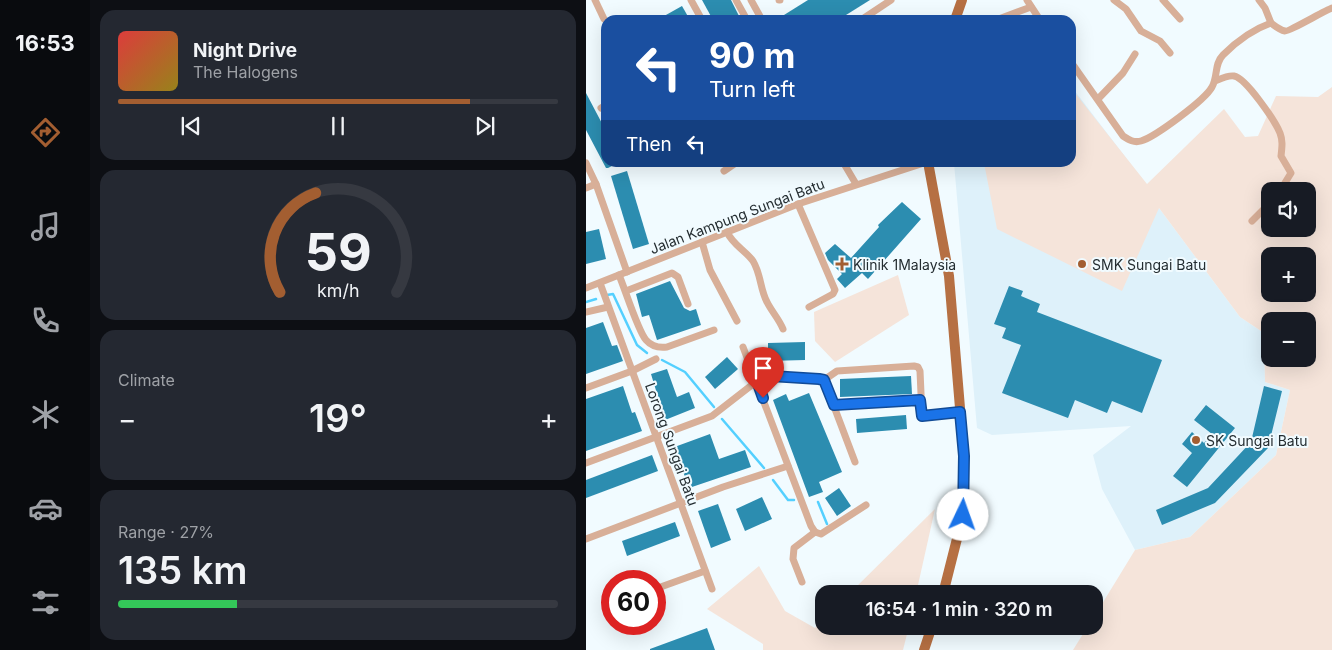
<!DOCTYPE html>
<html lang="en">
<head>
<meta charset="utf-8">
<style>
  :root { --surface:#171b24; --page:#242831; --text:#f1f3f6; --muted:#9ea1a6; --line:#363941; --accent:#a35e31 }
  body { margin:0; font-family:Inter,sans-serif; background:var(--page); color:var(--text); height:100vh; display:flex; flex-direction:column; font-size:19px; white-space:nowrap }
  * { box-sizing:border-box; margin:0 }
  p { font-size:16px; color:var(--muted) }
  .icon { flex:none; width:28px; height:28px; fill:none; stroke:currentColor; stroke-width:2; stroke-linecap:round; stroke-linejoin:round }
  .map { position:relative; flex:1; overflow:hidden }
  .details { display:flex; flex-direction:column; gap:10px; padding:10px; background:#0d0f14; width:496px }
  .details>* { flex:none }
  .top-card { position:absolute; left:15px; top:15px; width:475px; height:152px; border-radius:15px; box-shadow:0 5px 20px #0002; background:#1a4fa0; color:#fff; overflow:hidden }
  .controls { position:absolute; left:675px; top:182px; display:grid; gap:10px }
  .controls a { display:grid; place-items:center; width:55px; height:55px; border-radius:10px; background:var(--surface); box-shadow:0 5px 20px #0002; font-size:25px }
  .speed { position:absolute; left:15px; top:570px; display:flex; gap:10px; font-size:25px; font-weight:700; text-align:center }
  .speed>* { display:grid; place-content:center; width:65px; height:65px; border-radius:50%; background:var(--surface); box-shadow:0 5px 20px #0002; line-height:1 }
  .speed .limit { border:8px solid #d22; background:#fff; color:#111 }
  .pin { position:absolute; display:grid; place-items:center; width:42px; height:42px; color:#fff; margin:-51px -21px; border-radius:50% 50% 50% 0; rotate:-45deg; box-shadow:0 0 5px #0007 }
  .pin .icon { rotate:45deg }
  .me { position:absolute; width:55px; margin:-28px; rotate:3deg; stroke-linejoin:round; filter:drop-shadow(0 0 4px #0008) }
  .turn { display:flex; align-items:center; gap:18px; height:105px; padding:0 25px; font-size:22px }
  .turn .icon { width:65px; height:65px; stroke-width:2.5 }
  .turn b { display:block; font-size:35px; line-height:42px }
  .then { display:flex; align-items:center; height:48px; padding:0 25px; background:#0003; gap:10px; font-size:19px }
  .big { font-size:38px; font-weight:600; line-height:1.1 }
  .details .card { flex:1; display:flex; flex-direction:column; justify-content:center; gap:8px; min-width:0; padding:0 18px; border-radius:15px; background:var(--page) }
  .details .dial { align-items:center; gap:0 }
  .dial svg { height:130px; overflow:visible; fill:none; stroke:var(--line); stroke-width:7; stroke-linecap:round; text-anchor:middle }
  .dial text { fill:var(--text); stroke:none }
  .song { display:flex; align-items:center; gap:15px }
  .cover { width:60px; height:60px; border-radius:8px; background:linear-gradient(135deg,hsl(0 70% 55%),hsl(50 70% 35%)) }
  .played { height:5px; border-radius:2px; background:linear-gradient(90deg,var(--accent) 80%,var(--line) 80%) }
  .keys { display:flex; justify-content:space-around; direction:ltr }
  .heat { display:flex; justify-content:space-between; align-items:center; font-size:28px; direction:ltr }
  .charge { height:8px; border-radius:4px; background:linear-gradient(90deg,#34c759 27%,var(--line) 0) }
  .trip { position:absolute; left:229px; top:585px; width:288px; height:50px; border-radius:15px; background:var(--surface); box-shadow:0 5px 20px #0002; font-weight:600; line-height:50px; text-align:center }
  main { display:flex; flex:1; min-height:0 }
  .tabs { display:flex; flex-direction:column; width:90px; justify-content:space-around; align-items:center; background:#090b0e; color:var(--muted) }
  .tabs .icon { width:35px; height:35px }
  .tabs .current { color:var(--accent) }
  .tabs b { font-size:22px; color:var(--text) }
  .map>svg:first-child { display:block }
</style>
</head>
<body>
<main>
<nav class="tabs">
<b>16:53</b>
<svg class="icon current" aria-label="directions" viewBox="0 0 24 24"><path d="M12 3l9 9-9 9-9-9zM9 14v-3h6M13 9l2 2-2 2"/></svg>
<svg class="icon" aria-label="music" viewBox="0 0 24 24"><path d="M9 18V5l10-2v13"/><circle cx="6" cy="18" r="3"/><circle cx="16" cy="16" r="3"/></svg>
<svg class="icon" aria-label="phone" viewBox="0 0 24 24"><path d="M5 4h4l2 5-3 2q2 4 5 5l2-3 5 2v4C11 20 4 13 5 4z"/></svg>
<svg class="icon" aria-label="climate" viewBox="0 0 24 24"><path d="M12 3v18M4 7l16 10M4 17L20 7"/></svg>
<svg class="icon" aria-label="car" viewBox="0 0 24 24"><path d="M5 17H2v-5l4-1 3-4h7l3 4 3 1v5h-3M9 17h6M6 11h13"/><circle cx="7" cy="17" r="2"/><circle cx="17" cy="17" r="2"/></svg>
<svg class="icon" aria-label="filters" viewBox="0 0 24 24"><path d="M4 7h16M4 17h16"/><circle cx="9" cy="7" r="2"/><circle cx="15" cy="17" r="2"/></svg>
</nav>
<section class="details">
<div class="card">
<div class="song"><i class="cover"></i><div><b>Night Drive</b><p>The Halogens</p></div></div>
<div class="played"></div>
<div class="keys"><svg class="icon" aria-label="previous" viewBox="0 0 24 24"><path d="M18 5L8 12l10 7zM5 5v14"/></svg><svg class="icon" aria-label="pause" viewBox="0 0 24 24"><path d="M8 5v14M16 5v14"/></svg><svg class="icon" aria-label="next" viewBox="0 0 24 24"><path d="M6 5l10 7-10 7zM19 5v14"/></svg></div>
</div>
<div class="card dial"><svg viewBox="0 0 100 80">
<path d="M14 69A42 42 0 1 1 86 69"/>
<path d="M14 69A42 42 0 0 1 36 8" stroke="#a35e31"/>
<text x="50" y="56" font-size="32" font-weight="700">59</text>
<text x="50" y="72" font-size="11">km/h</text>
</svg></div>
<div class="card"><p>Climate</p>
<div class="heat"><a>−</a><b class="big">19°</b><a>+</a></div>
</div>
<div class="card"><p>Range · 27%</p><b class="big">135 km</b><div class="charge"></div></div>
</section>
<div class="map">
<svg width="746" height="650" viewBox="0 0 746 650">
  <rect width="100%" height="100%" fill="#f1fbff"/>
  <!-- built -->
  <polygon fill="#def1fa" points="485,86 560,184 573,208 654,317 678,333 679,382 704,390 690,455 604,537 549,550 516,489 507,455 545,426 406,435 391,428 368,163 485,162"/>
  <!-- green -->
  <g fill="#f5e4da" fill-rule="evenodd">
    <path d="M746,87V650H487L502,626H508V617L549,550L604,537L690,455L704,390L679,382L678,333L654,317L573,208L536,291L411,229L398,163L485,162V88L561,184L638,109L659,137L672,136L690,96L732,97ZM684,191H721V229H684ZM684,256H721V294H684ZM684,321H721V359H684Z"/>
    <polygon points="312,275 323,315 249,362 229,341 228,312"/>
    <polygon points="349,509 330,594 263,594"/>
    <polygon points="173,566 199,611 229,628 237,619 238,626 323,626 317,650 177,650 177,644 121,609"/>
  </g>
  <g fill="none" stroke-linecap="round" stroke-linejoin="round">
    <!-- stream -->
    <g stroke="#54d0ff" stroke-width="2.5">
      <polyline points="21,295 27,294 28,296 51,345 61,353"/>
      <polyline points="0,302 10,299"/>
      <polyline points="76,360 99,372 128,407"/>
      <polyline points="136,419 178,468"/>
      <polyline points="187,480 202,500 208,500"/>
      <polyline points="232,502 241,524"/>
    </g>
  </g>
  <!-- building -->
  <g fill="#2c8db0">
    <polygon points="116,0 145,0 155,20 127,20"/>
    <polygon points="222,0 284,0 252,20 190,20"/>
    <polygon points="96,6 104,20 71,20"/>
    <polygon points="0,93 20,131 20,162 34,162 22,168 20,168 0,130"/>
    <polygon points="41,171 63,244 47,249 25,176"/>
    <polygon points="316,202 335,219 282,279 276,273 259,288 251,279 256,274 242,260 239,253 249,244 265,258 293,227 292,225"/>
    <polygon points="13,229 20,259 0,264 0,232"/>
    <polygon points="84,281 98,308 104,311 110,309 115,325 71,340 63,315 56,317 50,294"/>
    <polygon points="423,286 437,291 435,296 454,304 451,312 576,360 556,413 526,401 521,413 489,400 482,418 416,393 435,345 416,338 420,328 408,324"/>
    <polygon points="17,322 26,346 31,345 37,361 0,374 0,328"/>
    <polygon points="219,342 219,360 182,361 182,343"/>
    <polygon points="141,357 152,369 129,389 119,377"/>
    <polygon points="81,369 91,397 103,392 109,408 79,420 65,374"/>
    <polygon points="325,376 326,394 254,397 254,379"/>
    <polygon points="37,386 46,413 49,412 56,431 0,451 0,399"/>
    <polygon points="678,386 696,391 682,448 629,503 576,525 570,510 622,488 665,442"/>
    <polygon points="223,393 256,472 233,482 237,492 223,497 187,400 200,394 203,401"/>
    <polygon points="620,405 649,428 601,487 587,476 606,453 596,444 606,432 618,443 626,434 608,420"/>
    <polygon points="320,415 321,429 271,433 270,419"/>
    <polygon points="124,434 133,459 159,450 165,467 103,488 95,466 90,468 83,449"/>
    <polygon points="66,455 72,471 0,498 0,480"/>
    <polygon points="253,488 265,506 251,516 239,498"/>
    <polygon points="176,497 186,519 159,531 150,509"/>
    <polygon points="132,504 145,540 125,548 112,511"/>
    <polygon points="89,522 94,536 41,556 36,541"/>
    <polygon points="121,628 129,650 64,650 64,649"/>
  </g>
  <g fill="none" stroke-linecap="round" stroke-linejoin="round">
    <!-- street -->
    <g stroke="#d8af98" stroke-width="7">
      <polyline points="9,0 18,19"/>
      <polyline points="105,0 116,20"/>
      <polyline points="150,0 161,20"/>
      <polyline points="165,0 176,20"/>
      <polyline points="193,0 194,0"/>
      <polyline points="441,0 454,20"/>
      <polyline points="528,0 540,9 555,31 574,41 584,53"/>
      <polyline points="577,0 594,19"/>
      <polyline points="673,0 679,8 685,23"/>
      <polyline points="275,20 305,0"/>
      <polyline points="410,20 445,7"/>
      <path d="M485,62L537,136C543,140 548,143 555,141C569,137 619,100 626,87C632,77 628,64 637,55C650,42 668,29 685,23C689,26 694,30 699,31C702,32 738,11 746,8"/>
      <path d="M629,81C634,79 642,75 648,76C660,78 689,121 694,133C697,141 696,147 695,156L705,173L694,191"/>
      <polyline points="512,99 537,73 549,54"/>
      <polyline points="15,108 20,105"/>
      <polyline points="257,162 270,184"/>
      <polyline points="0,163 10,184 41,272"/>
      <polyline points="138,171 151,162"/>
      <polyline points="0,188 10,184"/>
      <polyline points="212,204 249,290 247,294 223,307"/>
      <polyline points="666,221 684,203"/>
      <path d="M141,232C147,245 159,250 167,261C175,274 174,289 181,302C186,312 193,319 197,329"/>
      <polyline points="116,242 124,270 151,321"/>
      <path d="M33,275C39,289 52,331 60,340C66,347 73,348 81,347L128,330"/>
      <polyline points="14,283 126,589"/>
      <polyline points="0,288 212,204 341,162"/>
      <polyline points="40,291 86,273 92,277 102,304"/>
      <polyline points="0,312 22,307"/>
      <polyline points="157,347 225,526 229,532"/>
      <polyline points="238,380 251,371 328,366 332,367 334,371 336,416 374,412"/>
      <polyline points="238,380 269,462"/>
      <polyline points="0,388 46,371 70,359"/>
      <polyline points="248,405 334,400"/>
      <polyline points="0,463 126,416 171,381 185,376 238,380"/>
      <polyline points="0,539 137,487 202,466"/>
      <polyline points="216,582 207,559 208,548 229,532 235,534 280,505"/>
      <polyline points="69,589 119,571"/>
      <polyline points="22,605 26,603"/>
    </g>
    <!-- primary -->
    <g stroke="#b67043" stroke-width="10">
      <polyline points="369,20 376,0"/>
      <polyline points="342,162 363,276 378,456 377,515 357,594"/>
      <polyline points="338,650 346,626"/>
    </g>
  </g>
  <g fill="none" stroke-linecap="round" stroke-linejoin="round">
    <!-- route casing -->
    <g stroke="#114b97" stroke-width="12">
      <polyline id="route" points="177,398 171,381 185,376 233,379 238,380 248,405 334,400 336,416 374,412 378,456 377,515"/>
    </g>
    <!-- route -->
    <use href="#route" stroke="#1a73e8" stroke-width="9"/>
  </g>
  <!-- markers -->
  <g fill="#a35e31" stroke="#f1fbff" stroke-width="2">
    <path d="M253.5 256.5h5v5h5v5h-5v5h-5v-5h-5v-5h5z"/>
    <circle cx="496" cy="264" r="5"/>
    <circle cx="610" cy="440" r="5"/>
  </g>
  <g text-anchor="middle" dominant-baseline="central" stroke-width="4" stroke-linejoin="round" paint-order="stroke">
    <!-- street labels -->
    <g font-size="14" fill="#242d31" stroke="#f1fbff">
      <text transform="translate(151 216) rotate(-21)">Jalan Kampung Sungai Batu</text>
      <text transform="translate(86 444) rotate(70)">Lorong Sungai Batu</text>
    </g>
    <!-- poi labels -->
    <g font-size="14" fill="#242d31" stroke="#f1fbff" text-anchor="start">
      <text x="267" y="264">Klinik 1Malaysia</text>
      <text x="506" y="264">SMK Sungai Batu</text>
      <text x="620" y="440">SK Sungai Batu</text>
    </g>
  </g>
</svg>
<div class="controls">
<a><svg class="icon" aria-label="sound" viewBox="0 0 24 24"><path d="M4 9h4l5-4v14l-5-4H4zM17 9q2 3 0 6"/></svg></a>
<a>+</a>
<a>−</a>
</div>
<div class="speed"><div class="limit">60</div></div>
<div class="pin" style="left:177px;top:398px;background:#d93025"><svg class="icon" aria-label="arrive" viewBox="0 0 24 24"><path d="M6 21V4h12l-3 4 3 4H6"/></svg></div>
<svg class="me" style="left:377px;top:515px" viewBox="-20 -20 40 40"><circle r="19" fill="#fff"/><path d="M0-13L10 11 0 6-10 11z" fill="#1a73e8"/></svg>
<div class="trip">16:54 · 1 min · 320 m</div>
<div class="top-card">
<div class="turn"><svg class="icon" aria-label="left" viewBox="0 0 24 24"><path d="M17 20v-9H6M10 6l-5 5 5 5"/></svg><div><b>90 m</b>Turn left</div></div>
<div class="then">Then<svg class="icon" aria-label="left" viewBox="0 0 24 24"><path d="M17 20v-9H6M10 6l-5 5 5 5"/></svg></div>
</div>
</div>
</main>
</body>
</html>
